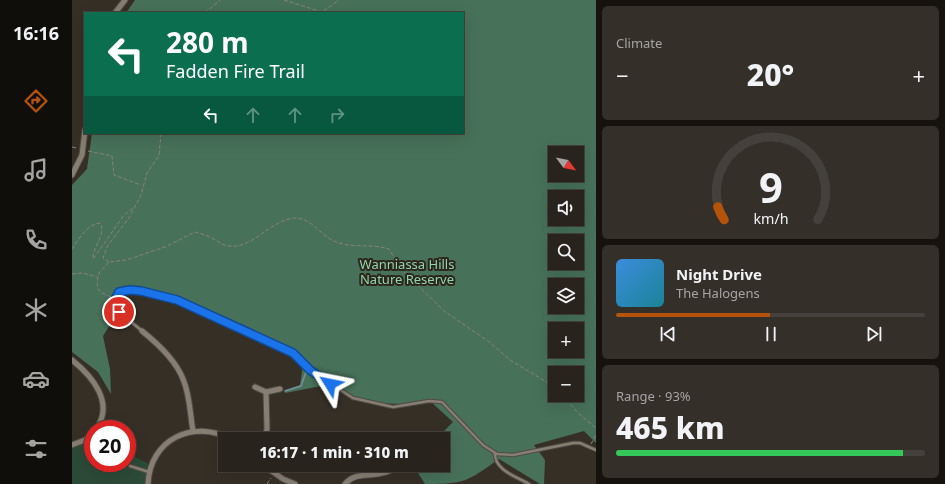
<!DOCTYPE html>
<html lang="en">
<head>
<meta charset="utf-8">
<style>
  :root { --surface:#28231c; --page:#342f29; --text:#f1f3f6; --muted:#a5a4a3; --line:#44403b; --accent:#b45309 }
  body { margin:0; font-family:"Noto Sans",sans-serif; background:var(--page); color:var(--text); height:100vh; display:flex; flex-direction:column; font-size:15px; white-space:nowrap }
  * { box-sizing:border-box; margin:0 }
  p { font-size:13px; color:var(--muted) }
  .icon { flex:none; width:22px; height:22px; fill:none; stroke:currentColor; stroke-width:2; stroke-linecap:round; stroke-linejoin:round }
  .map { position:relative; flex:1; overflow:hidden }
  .sheet { display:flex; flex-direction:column; gap:6px; padding:6px; background:#16130f; width:349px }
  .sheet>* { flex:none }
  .banner { position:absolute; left:12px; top:12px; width:380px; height:122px; border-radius:0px; box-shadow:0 4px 16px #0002,0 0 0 1px var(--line); background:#0b6e4f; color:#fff; overflow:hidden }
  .needle { width:26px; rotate:122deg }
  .controls { position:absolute; left:476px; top:146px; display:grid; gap:8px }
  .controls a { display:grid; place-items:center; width:36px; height:36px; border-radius:0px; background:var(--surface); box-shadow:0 4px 16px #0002,0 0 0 1px var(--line); font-size:20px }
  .speed { position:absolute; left:12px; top:420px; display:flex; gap:8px; font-size:20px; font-weight:700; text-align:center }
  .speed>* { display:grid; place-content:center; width:52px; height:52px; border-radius:50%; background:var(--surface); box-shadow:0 4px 16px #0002,0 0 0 1px var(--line); line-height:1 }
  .speed .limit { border:6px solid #d22; background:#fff; color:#111 }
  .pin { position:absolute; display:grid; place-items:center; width:34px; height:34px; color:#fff; margin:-17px; border:2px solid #fff; border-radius:50%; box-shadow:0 1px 4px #0007 }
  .me { position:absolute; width:44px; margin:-22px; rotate:305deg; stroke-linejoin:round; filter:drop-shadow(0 0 3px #0008) }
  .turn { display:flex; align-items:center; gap:14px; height:84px; padding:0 16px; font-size:18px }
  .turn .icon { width:52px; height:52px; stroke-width:2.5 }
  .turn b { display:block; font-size:28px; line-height:34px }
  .lanes { display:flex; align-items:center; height:38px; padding:0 16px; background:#0003; justify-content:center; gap:20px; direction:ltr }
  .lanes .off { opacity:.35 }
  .big { font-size:30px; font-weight:800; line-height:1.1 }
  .sheet .card { flex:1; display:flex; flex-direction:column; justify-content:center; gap:6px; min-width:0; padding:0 14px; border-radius:6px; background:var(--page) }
  .sheet .dial { align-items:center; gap:0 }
  .dial svg { height:104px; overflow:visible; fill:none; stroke:var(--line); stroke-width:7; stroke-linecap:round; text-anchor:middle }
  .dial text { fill:var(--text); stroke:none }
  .song { display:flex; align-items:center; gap:12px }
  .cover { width:48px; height:48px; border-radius:6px; background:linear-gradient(135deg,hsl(210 70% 55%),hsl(190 70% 35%)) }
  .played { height:4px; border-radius:2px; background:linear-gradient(90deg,var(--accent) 50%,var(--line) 50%) }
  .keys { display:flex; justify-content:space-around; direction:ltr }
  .heat { display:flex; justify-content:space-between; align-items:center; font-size:22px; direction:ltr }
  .charge { height:6px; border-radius:3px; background:linear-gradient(90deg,#34c759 93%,var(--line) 0) }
  .trip { position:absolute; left:146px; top:432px; width:232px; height:40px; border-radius:0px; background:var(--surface); box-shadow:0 4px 16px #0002,0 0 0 1px var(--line); font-weight:800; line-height:40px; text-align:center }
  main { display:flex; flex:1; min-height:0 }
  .menu { display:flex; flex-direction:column; width:72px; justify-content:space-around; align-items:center; background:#100e0b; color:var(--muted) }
  .menu .icon { width:28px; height:28px }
  .menu .on { color:var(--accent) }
  .menu b { font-size:18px; color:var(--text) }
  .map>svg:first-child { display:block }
</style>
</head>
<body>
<main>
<nav class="menu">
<b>16:16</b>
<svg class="icon on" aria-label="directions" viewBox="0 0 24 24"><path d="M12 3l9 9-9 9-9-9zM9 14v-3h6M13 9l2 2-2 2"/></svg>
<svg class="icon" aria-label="music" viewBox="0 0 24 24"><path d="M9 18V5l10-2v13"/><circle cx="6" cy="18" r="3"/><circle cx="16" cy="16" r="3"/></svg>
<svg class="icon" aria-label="phone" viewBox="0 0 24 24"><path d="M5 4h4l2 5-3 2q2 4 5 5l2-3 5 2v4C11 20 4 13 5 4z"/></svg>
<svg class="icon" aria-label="climate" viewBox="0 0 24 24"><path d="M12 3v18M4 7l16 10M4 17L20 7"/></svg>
<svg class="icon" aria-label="car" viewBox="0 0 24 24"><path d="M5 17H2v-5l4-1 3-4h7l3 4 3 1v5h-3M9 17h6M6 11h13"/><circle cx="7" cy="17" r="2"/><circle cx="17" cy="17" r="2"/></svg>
<svg class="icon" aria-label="filters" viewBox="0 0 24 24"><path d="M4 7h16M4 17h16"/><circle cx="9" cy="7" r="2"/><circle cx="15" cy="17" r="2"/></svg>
</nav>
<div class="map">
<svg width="524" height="484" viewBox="0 0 524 484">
  <rect width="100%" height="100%" fill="#362f26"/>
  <!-- green -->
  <polygon fill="#2c4a38" points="21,437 21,463 55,463 55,453 77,464 74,484 0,484 0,448 12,443"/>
  <!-- forest -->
  <path fill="#477159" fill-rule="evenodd" d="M63,0H524V443L512,431L462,445L473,460L472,484H468L427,459C395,482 392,484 353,484L341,465H371V439H364L381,422L358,401L330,404L300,403L249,386L213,393V390L228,385L231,365L226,353L196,341L138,311L83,291L54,286C40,296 40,300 43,317L31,336L38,369L39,394L26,372L0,352V185L15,169L20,133H391V13H54ZM483,153H505V175H483ZM483,197H505V219H483ZM483,241H505V263H483ZM483,285H505V307H483ZM483,329H505V351H483ZM483,373H505V395H483Z"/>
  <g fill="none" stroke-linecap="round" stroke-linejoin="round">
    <!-- stream -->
    <polyline stroke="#768fa0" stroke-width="1.5" points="213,391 229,386 234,372"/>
    <!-- lane casing -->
    <g stroke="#504b43" stroke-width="4.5">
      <g id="lane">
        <polyline points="69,330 47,312 44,298 47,292 58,290 69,291 105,299 221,353 238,370 281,398 321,407 357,401 370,402 411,445 425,454 441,455 501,443 508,443 524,450"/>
        <path d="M423,453C422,470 445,477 457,484"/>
        <polyline points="58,466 77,472"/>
      </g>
    </g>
    <!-- street casing -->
    <g stroke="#504b43" stroke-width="7">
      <g id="street">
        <polyline points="43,13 53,0"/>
        <polyline points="0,175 10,155 13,130"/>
        <path d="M70,331C85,343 104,361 111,379C118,395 118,414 121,431"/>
        <path d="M0,360C20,376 43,403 24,429"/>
        <polyline points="183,387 194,392 195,429 192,439"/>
        <polyline points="194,392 208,389"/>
        <polyline points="0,445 13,440 21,434"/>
        <polyline points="191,465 211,479 223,484"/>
        <path d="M76,484C78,439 121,419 159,439"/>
        <path d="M273,484C283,472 296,477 310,473C316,472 322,469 327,465"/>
      </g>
    </g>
    <!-- path -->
    <g stroke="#89837c" stroke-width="1" stroke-dasharray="4 2" stroke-linecap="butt">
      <polyline points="212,0 250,12 267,0"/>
      <polyline points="133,13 148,0"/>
      <polyline points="0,147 5,148"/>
      <polyline points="16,151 40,156 42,175 69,185"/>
      <path d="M0,249C6,240 15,224 28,223C35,234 20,247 21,259L22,258L52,215L61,208"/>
      <polyline points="37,262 31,258 36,245 57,218 69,195 75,173 87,156 89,133"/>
      <polyline points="0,274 11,273 25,277"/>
      <path d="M39,297L30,293L26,289L25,282L27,273L37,262L54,260L93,247L123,232C129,234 135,235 140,238C146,241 151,246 157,246C179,250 200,219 223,218C240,218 248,235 262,241C279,249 299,243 317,249L330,270L372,311L416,341L438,360L483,387"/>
      <polyline points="491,395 506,413 524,428"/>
      <polyline points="519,444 524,435"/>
      <polyline points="195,484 199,478"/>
    </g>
    <!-- lane -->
    <use href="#lane" stroke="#867e73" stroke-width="2.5"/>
    <!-- street -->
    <use href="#street" stroke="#867e73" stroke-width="5"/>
  </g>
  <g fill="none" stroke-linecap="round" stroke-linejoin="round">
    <!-- route casing -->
    <g stroke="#114b97" stroke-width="10">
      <polyline id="route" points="47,312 44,298 47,292 58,290 69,291 105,300 221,353 238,370 258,384"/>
    </g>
    <!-- route -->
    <use href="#route" stroke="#1a73e8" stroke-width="7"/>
  </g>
  <g text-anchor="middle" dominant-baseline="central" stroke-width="4" stroke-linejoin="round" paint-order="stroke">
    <!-- park labels -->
    <g font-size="13" fill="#90d5ac" stroke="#2c261c">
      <text x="335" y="264">Wanniassa Hills<tspan x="335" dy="15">Nature Reserve</tspan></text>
    </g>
  </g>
</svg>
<div class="controls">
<a><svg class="needle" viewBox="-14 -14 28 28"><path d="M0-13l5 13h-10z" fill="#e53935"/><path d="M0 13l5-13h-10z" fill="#a5a4a3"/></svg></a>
<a><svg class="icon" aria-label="sound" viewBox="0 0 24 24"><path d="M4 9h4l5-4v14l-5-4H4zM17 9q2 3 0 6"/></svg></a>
<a><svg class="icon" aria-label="search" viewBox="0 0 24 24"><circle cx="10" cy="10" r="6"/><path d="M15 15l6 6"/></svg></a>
<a><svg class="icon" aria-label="layers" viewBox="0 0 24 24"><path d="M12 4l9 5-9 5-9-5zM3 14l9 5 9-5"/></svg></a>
<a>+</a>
<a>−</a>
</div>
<div class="speed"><div class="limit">20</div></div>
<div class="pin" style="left:47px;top:312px;background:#d93025"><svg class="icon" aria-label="arrive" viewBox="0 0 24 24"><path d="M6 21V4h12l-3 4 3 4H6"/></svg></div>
<svg class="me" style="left:258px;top:384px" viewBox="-20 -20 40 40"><path d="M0-17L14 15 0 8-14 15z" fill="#1a73e8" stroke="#fff" stroke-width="4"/></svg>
<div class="trip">16:17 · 1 min · 310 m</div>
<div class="banner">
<div class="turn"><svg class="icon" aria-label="left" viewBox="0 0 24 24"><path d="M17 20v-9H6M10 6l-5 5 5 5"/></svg><div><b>280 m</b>Fadden Fire Trail</div></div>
<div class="lanes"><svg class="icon" aria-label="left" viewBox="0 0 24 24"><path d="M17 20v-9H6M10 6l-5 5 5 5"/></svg><svg class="icon off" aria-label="ahead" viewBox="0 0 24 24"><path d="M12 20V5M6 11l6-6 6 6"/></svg><svg class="icon off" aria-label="ahead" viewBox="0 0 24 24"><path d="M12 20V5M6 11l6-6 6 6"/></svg><svg class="icon off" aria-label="right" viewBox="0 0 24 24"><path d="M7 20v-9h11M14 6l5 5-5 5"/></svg></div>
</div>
</div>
<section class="sheet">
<div class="card"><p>Climate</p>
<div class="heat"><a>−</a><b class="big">20°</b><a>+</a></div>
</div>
<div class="card dial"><svg viewBox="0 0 100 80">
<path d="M14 69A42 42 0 1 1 86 69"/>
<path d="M14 69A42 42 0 0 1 9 59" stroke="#b45309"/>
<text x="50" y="56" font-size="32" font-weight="700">9</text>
<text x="50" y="72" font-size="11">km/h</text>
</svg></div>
<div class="card">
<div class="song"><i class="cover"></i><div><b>Night Drive</b><p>The Halogens</p></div></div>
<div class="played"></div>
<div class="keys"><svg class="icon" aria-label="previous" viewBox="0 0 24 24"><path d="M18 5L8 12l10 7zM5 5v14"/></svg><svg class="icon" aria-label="pause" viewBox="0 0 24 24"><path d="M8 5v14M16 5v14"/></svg><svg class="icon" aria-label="next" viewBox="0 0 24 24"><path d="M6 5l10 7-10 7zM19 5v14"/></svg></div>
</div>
<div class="card"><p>Range · 93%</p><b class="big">465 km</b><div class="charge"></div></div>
</section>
</main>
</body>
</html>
